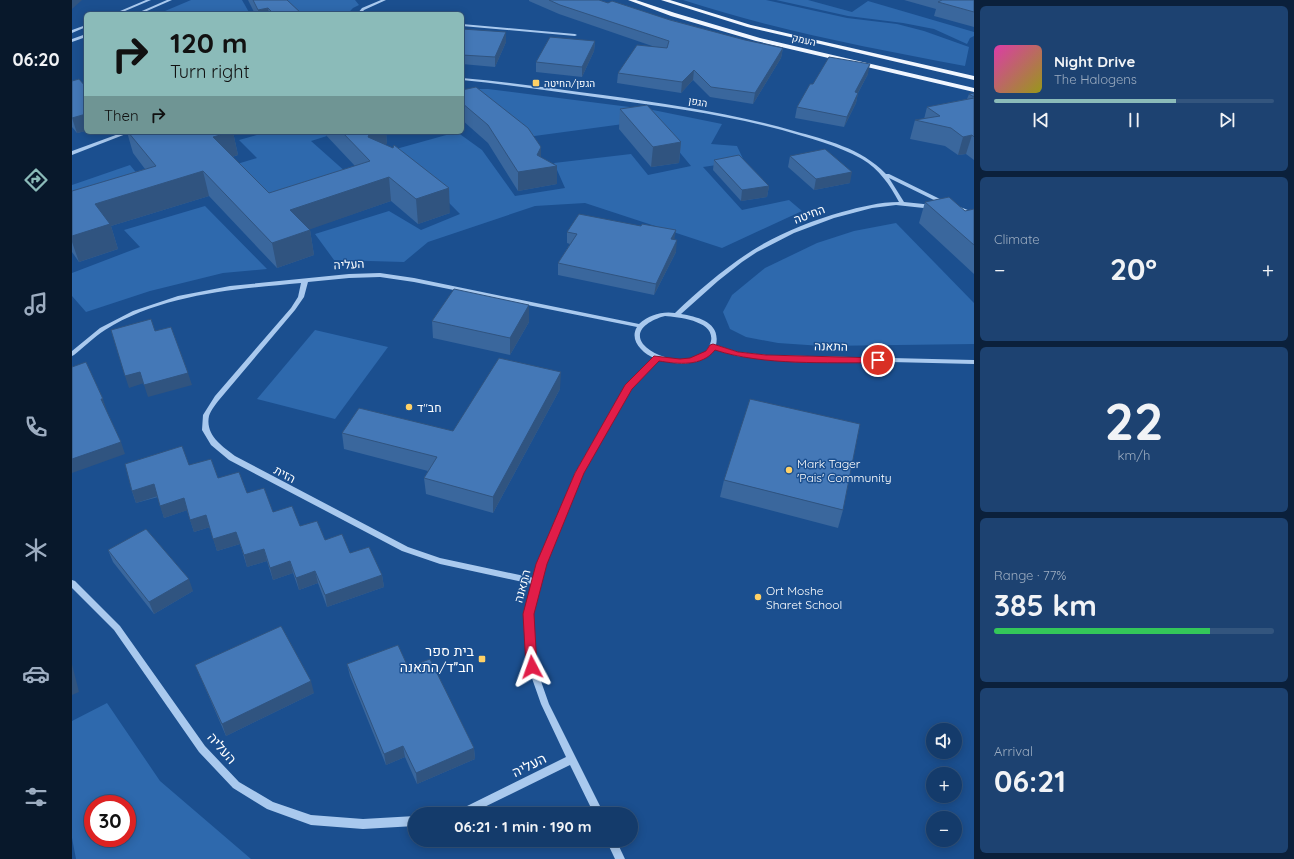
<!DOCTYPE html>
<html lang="en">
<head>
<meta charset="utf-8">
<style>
  :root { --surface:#143b6b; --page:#1d4271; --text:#f1f3f6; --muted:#9dadc1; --line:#33557e; --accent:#8bbbb9 }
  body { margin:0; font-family:Quicksand,Heebo,sans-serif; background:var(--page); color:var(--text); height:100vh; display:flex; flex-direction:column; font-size:15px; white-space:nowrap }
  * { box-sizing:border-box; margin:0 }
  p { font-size:13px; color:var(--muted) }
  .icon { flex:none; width:22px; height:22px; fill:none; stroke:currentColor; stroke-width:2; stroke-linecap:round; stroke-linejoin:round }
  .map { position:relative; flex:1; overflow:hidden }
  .sheet { display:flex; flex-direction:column; gap:6px; padding:6px; background:#0b203b; width:320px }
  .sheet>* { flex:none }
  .banner { position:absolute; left:12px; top:12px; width:380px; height:122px; border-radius:6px; box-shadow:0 2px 10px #0003,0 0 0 1px var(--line); background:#8bbbb9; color:#111; overflow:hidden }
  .tools { position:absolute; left:854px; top:723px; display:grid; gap:8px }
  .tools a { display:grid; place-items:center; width:36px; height:36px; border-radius:50%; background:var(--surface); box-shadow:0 2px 10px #0003,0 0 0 1px var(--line); font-size:20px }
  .speed { position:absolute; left:12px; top:795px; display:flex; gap:8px; font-size:20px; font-weight:700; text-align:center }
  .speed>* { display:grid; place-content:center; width:52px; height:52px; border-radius:50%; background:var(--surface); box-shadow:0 2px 10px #0003,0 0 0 1px var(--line); line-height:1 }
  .speed .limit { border:6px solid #d22; background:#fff; color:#111 }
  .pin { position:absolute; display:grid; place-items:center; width:34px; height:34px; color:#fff; margin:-17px; border:2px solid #fff; border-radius:50%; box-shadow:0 1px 4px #0007 }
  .me { position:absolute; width:44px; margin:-22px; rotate:356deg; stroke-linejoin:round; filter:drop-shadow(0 0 3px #0008) }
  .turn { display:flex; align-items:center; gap:14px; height:84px; padding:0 20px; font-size:18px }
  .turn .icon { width:52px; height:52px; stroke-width:2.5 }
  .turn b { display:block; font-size:28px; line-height:34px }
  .then { display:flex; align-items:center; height:38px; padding:0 20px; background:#0003; gap:8px; font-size:15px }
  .big { font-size:30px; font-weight:700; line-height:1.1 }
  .sheet .widget { flex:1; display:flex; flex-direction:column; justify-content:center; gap:6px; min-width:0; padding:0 14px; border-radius:6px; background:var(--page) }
  .sheet .dial { align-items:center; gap:0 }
  .dial b { font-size:52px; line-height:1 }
  .song { display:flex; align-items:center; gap:12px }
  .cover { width:48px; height:48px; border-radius:6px; background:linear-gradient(135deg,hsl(320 70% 55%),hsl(60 70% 35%)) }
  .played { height:4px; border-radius:2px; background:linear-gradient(90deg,var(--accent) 65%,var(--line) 65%) }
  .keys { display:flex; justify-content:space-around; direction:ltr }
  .heat { display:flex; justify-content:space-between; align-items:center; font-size:22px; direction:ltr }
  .charge { height:6px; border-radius:3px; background:linear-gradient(90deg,#34c759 77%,var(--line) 0) }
  .trip { position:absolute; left:336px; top:807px; width:230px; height:40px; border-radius:20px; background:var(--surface); box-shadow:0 2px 10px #0003,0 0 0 1px var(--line); font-weight:700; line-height:40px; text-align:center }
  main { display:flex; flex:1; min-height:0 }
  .menu { display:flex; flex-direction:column; width:72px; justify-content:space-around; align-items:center; background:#08182b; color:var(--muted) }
  .menu .icon { width:28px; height:28px }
  .menu .current { color:var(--accent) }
  .menu b { font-size:18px; color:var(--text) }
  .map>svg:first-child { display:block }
</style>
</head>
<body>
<main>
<nav class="menu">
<b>06:20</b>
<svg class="icon current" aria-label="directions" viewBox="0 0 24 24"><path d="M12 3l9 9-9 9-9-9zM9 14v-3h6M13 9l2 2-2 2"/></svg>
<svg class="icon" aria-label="music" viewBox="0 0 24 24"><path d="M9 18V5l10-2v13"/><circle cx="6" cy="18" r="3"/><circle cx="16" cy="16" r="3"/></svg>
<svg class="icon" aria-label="phone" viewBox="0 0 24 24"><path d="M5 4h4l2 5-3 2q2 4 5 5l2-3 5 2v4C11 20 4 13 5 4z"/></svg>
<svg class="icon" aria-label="climate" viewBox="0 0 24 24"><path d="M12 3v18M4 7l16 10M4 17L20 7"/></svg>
<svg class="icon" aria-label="car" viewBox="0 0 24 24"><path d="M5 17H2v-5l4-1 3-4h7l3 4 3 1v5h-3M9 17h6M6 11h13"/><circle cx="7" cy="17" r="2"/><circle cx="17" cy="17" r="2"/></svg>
<svg class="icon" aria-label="filters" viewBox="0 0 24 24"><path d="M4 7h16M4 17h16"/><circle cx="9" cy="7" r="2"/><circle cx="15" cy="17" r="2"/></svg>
</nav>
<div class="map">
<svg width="902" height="859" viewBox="0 0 902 859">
  <rect width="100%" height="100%" fill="#1b4f8f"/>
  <!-- green -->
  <g fill="#2e69ad" fill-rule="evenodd">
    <polygon points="119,0 170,0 178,14 86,14"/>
    <polygon points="212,0 283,0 287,5 281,8 275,14 226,14"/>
    <path d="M611,0H694L775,18L825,24L852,31L897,47L893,66C798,48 703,30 611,0Z"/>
    <polygon points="704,0 736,0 780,12 796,1 902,32 902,36 898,38 895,44 862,29 831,23 776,16"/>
    <polygon points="392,89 416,89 581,110 650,124 639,144 665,146 672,161 631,167 670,210 717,200 730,211 650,248 513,203 463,206 356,242 332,262 262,260 243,234 317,211 349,230 388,214 324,149 385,132 410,150 443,196 493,188 482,163 559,154 576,175 619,166 581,120 455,137"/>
    <polygon points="196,132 250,132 255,136 239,141 284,181 207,206 165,164 185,158 167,140"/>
    <polygon points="58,165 76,187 0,212 0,185"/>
    <polygon points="133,206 195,269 151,273 78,291 14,312 0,296 0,273 68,247 52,230"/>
    <polygon points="824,223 902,303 902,344 750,346 706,343 674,337 658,329 651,312 660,295 693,268 745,243 782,231"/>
    <polygon points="243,330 316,347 263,419 185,399"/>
    <path d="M35,703L88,781L179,859H4L0,838V721ZM21,804H55V838H21Z"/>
  </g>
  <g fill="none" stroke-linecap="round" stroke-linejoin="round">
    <!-- minor -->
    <g fill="#a9c9ee" fill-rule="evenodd">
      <polygon points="74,0 79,0 46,14 41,14"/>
      <polygon points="95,0 100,0 68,14 63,14"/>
      <polygon points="309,0 314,0 292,10 289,14 285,14 290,8"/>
      <polygon points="390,24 503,34 505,35 503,36 390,26"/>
      <polygon points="14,25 14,27 0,33 0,30"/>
      <polygon points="14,34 14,37 0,42 0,39"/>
      <path d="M390,78C437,82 484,89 531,95C595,104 659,113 722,131C754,140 789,148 814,174H817L870,200L901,212L898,214L896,213L866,202L817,178L832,202L861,205L864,207L861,209L824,205L800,208L762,218L722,233L685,252L670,262L646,281L609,314C626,317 649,322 644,345L666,352L694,355L902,360V364L694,359L665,356L642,349C630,367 606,365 587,360L559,388L511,473L474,564L460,614L464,667L477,704L532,814H522L498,765L398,814H377L379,811L391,808L494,757L469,704L456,667L452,614L460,584L368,564L330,551L157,460L139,445L130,430L131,415L143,396L219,308L226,297L229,283C164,289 90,294 33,330C22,337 12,347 2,355L0,356V351L28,328L61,311L106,296L158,286L277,274L308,273L342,278L567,324C577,315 590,311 603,313C627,290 653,268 681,250C708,233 739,221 770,212C788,207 808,202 827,202C818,185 807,169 790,159C765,145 737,138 710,130C654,115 595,107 537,99C488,92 439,85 390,80ZM308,277L342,282L565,327C557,340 570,353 582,358L554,385L503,473L466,564L462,578L368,558L336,547L163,456C150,446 133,435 137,416C139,410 144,404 147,400L223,310L232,297L236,282L277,278ZM593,316C607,317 643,321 639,341C638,345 636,349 633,352C618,366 583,359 571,344C560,329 581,319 593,316Z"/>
      <polygon points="52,132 59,132 0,155 0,151"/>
      <polygon points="0,580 3,581 48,626 133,746 167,782 201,802 239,815 291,819 343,816 343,826 291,829 239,825 195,809 161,788 127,752 42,630 0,588"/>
      <polygon points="534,840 544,840 553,859 543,859"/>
    </g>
    <!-- major -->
    <g fill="#f0f6ff" fill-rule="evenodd">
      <polygon points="556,0 564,0 603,13 688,38 902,88 902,92 684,41 599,16"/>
      <polygon points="589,0 598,0 679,25 902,76 902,80 675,27"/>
    </g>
  </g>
  <!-- wall -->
  <g fill="#3a679d">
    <polygon points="176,0 215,0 230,14 183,14"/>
    <polygon points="457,0 527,0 536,3 673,40 711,48 709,58 681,104 638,97 621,80 609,93 545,83 546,73 583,47 487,14 457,1"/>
    <polygon points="832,0 902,0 902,27 862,16 864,9"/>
    <polygon points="390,29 434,42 423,67 390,64"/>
    <polygon points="523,41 522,51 510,77 464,72 464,62"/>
    <polygon points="796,74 786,93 784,103 772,127 723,118 725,107 741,84"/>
    <polygon points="0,81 14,87 14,131 5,133 0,127"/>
    <polygon points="390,90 469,157 485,184 446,191 416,143 390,120"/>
    <polygon points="902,93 902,160 894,154 886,155 873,146 838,139 843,120 852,119 855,107 895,99 897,94"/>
    <polygon points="548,109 609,142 607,163 579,167 547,129"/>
    <polygon points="55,132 161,132 166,155 160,157 197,193 283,166 251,132 314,132 315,144 312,144 378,213 346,224 319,201 237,229 238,230 242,255 205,268 137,196 39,226 46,249 7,262 0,252 0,191 73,169 61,153"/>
    <polygon points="718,156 778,183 742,190 716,167"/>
    <polygon points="642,160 697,186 695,197 669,201 641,170"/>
    <polygon points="853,202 893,211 902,209 902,274 847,223"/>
    <polygon points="495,232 603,240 604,252 582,295 486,275 486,263 498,244 495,243"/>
    <polygon points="360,321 457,322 438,355 361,338"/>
    <polygon points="488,389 421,513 354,494 352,478 356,471 272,449 270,433 381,431"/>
    <polygon points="117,465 175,493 201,512 228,526 253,540 278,553 310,575 312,587 255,607 246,583 227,590 221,573 201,580 195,561 175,567 168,544 145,551 138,527 122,532 115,510 92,518 86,497 64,503 60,491"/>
    <polygon points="652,480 771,510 766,528 648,497"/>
    <polygon points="36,550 121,591 82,614 41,562"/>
    <polygon points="275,664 336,667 402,748 403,759 345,784 333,757 314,765 278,676"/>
    <polygon points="123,665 242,693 154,736 128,676"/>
  </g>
  <!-- shaded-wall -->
  <g fill="#305480">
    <polygon points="0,0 10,0 0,9"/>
    <polygon points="196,8 197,14 187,14 186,10"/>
    <polygon points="434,32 434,42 423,67 423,57"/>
    <polygon points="523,41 522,51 510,77 510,67"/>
    <polygon points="711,48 709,58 681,104 683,93"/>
    <polygon points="798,64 796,74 781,102 783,92"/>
    <polygon points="622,70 621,80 609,93 610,82"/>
    <polygon points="786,93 784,103 772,127 775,117"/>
    <polygon points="14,114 14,131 5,133 0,118"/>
    <polygon points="159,132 161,132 166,155 146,161 141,137"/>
    <polygon points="297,132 314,132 315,144 302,147 296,137"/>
    <polygon points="900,135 894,154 886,155 891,137"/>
    <polygon points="609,142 607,163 579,167 581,147"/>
    <polygon points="469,147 469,165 485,166 485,184 446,191 446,172 465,155"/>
    <polygon points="131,171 137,196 39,226 46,249 7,262 0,242 0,236 23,204"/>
    <polygon points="780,172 778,183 742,190 744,179"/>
    <polygon points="317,177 319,201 222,235 218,210"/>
    <polygon points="697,186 695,197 669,201 670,190"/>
    <polygon points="377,188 378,213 346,224 344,199"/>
    <polygon points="238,230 242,255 205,268 200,243"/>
    <polygon points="604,230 602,242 599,239"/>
    <polygon points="605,240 604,252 582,295 584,284"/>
    <polygon points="457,305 457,322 438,355 438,338"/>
    <polygon points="68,372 72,383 57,388 53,376"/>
    <polygon points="489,372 488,389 421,513 421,497"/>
    <polygon points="116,373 120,385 76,397 72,385"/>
    <polygon points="29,399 31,399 35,411 33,411"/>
    <polygon points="49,442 53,454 0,473 0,459"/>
    <polygon points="82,484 86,496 64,503 60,491"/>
    <polygon points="112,498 116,510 92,518 88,506"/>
    <polygon points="134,515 138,527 122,532 118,520"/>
    <polygon points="164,532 168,544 145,551 141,539"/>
    <polygon points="192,549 195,561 175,567 172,555"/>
    <polygon points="218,561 221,573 201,580 198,568"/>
    <polygon points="243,571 246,583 227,590 224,578"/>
    <polygon points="310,575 312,587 255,607 253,595"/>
    <polygon points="117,579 121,591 82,614 77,602"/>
    <polygon points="0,664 7,692 0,695"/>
    <polygon points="239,681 242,693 154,736 150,724"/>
    <polygon points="331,746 333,757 314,765 312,754"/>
    <polygon points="402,748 403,759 345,784 344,773"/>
  </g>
  <!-- building -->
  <g fill="#4478b7" stroke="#305480">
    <polygon points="181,0 215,0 230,14 202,14 196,8 186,10"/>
    <polygon points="477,0 527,0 536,3 540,1 598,20 673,40 711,48 683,93 639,87 622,70 610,82 546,73 565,45 595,48 597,41 488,5"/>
    <polygon points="870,0 902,0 902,12 866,2"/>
    <polygon points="390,29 434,32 423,57 390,55"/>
    <polygon points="478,37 523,41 510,67 464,62"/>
    <polygon points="757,57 798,64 783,92 786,93 775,117 725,107 738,84 741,84"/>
    <polygon points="7,79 14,87 14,114 0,118 0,81"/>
    <polygon points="404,87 456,128 469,147 465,155 485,166 446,172 416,125 390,103 390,90"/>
    <polygon points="902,93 902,97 897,94"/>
    <polygon points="902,98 902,137 900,135 891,137 879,128 843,120 868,116 855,107"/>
    <polygon points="575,105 609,142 581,147 548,109"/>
    <polygon points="56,132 159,132 141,137 197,193 298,161 270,132 298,132 296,137 321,148 322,145 377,188 344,199 317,177 218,210 238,230 200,243 131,171 23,204 38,224 0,236 0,191 84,166"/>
    <polygon points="753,149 780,172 744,179 718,156"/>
    <polygon points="667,155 697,186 670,190 642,160"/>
    <polygon points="877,197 893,211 902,209 902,245 853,202"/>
    <polygon points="507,214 569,226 570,224 604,230 599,239 605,240 584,284 486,263 505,234 495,232"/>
    <polygon points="382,289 457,305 438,338 360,321"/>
    <polygon points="79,319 83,331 99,327 116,373 72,385 68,372 53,376 39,330"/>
    <polygon points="427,358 489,372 421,497 352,478 365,457 270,433 287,408 381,431"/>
    <polygon points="14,362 31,399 29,399 49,442 0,459 0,367"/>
    <polygon points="678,399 788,424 771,510 652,480"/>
    <polygon points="110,446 117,465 139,459 146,478 167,472 175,493 192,488 201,512 220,506 228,526 245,521 253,540 270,534 278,553 297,547 310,575 253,595 243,571 224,578 218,561 198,568 192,549 172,555 164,532 141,539 134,515 118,520 112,498 88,506 82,484 60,491 53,464"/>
    <polygon points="74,529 117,579 77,602 36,550"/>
    <polygon points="209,626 239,681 150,724 123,665"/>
    <polygon points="326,645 336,667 358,659 402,748 344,773 331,746 312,754 275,664"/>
  </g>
  <!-- route -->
  <path fill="#e11d48" stroke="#92132f" d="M641,344L666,352L694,355L806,358L811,360L806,363C755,362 692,366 643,350C630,367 606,364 587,361L560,389L512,473L475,564L462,614L465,667L464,670L460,671L456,670L454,667L451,614L464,564L503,473L553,385L582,356L608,359L618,358L634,351L638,345Z"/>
  <!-- markers -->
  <g fill="#ffd166" stroke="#1b4f8f" stroke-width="1.5">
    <rect x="460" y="79" width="8" height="8" rx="2"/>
    <circle cx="337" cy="407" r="4"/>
    <circle cx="717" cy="470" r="4"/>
    <circle cx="686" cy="597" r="4"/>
    <rect x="406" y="655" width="8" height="8" rx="2"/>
  </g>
  <g text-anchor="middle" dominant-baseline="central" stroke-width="3" stroke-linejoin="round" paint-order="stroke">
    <!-- far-street labels -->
    <g font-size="10" fill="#fff" stroke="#1b4f8f">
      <text transform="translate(732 40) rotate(13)">העמק</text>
      <text transform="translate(626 102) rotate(10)">הגפן</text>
    </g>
    <!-- far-poi labels -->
    <g font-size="10" fill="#fff" stroke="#1b4f8f" text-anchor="start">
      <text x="472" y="83">הגפן/החיטה</text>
    </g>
    <!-- street labels -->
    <g font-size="12" fill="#fff" stroke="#1b4f8f">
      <text transform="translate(737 214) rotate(-21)">החיטה</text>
      <text transform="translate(277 264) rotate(-3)">העליה</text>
      <text transform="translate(759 346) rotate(1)">התאנה</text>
      <text transform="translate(213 474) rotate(28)">הזית</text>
      <text transform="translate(450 586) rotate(-75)">התאנה</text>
    </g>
    <!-- poi labels -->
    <g font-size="12" fill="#fff" stroke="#1b4f8f" text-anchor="start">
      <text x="345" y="407">חב"ד</text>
      <text x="725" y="463">Mark Tager<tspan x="725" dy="14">'Pais' Community</tspan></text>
      <text x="694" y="590">Ort Moshe<tspan x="694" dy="14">Sharet School</tspan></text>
    </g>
    <!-- near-poi labels -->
    <g font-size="14" fill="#fff" stroke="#1b4f8f" text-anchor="end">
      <text x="402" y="651">בית ספר<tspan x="402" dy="16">חב״ד/התאנה</tspan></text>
    </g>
    <!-- near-street labels -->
    <g font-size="14" fill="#fff" stroke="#1b4f8f">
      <text transform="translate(150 748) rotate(49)">העליה</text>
      <text transform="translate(457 765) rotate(-26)">העליה</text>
    </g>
  </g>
</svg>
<div class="tools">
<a><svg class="icon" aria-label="sound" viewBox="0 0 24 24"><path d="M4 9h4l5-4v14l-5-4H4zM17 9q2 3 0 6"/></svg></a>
<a>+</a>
<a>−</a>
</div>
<div class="speed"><div class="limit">30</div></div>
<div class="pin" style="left:806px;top:360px;background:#d93025"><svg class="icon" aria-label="arrive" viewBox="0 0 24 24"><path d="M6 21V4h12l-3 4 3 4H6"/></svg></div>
<svg class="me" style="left:460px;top:667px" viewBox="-20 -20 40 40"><path d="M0-17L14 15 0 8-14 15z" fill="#e11d48" stroke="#fff" stroke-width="4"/></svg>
<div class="trip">06:21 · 1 min · 190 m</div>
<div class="banner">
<div class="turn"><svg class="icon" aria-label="right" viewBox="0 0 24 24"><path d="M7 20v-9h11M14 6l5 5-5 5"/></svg><div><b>120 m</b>Turn right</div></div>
<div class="then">Then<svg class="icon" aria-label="right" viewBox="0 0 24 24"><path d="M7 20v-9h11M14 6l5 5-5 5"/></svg></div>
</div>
</div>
<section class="sheet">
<div class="widget">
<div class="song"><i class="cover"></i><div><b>Night Drive</b><p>The Halogens</p></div></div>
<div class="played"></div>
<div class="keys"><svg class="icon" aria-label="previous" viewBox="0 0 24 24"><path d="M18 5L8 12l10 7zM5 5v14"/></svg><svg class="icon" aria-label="pause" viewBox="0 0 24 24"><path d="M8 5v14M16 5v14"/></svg><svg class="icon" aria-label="next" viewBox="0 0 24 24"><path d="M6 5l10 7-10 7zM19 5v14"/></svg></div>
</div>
<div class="widget"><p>Climate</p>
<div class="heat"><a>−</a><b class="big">20°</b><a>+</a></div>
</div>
<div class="widget dial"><b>22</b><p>km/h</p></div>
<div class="widget"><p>Range · 77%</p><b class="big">385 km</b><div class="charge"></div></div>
<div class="widget"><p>Arrival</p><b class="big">06:21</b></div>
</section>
</main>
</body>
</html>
